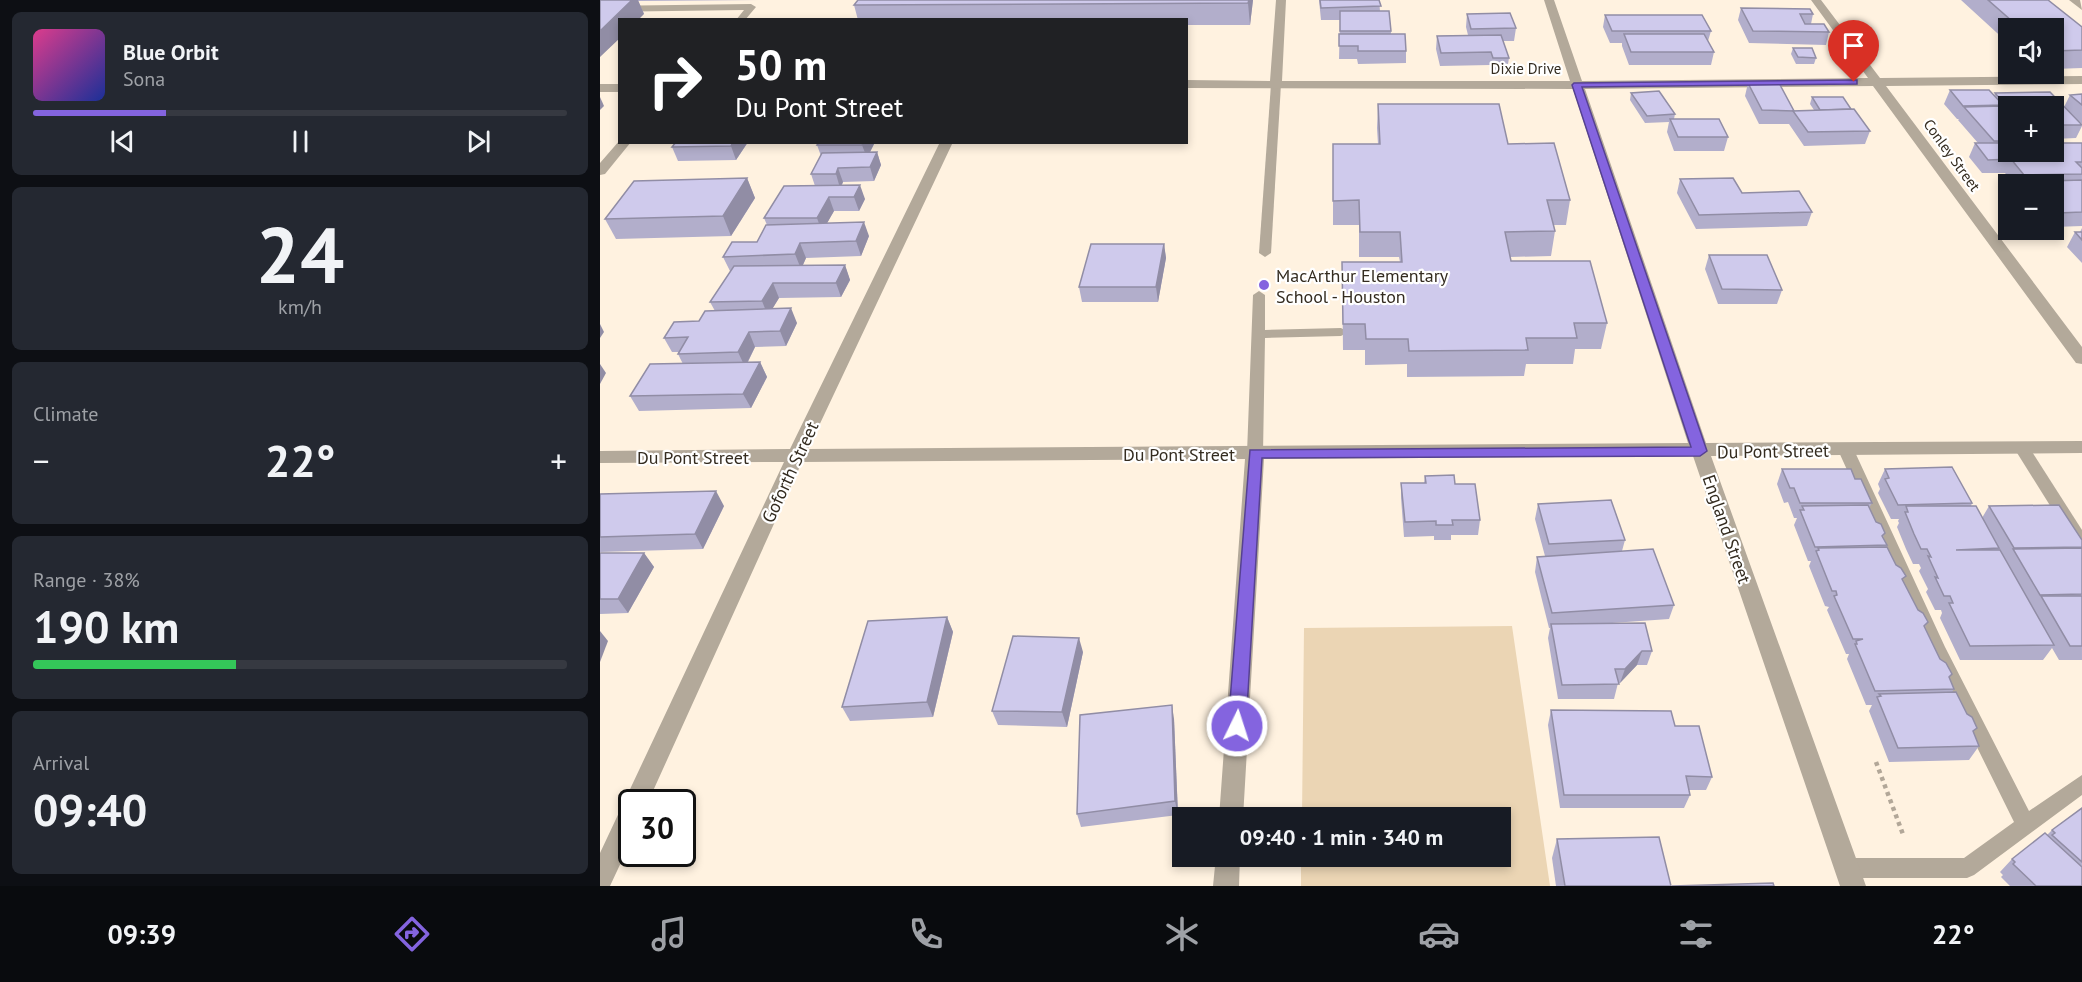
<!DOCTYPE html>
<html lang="en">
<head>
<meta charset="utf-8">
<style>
  :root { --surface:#171b24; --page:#242831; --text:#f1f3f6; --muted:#9ea1a6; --line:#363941; --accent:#8464df }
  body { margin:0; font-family:"PT Sans",sans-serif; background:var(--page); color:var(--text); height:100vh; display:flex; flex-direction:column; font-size:22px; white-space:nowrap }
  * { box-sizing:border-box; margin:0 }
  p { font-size:20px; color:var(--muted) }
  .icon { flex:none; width:33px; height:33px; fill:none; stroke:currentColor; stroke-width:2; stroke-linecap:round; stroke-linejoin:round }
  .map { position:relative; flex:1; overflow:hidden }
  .details { display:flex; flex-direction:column; gap:12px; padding:12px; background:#0d0f14; width:600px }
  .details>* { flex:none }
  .top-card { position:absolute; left:18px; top:18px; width:570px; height:126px; border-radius:0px; box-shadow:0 3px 9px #0003; background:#202124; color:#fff; overflow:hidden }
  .fabs { position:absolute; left:1398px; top:18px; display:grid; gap:12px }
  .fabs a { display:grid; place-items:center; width:66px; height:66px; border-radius:0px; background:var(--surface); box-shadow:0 3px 9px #0003; font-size:30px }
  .speed { position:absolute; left:18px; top:789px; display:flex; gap:12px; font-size:30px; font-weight:700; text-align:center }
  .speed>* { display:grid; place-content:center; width:78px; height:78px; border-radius:50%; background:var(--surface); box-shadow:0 3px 9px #0003; line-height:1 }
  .speed .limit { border:3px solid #111; border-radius:9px; background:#fff; color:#111 }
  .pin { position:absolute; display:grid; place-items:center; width:51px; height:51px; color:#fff; margin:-62px -26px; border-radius:50% 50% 50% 0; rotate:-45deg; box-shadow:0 0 6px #0007 }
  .pin .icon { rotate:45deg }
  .me { position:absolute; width:66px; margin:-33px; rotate:4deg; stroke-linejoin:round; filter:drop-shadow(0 0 4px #0008) }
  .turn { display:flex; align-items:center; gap:21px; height:126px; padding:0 18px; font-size:27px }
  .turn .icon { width:78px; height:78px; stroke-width:2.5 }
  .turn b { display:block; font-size:42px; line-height:51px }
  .big { font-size:45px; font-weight:800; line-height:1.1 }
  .details .card { flex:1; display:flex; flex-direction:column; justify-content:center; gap:9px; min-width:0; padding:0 21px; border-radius:9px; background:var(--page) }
  .details .dial { align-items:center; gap:0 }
  .dial b { font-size:78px; line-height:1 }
  .song { display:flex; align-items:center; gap:18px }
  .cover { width:72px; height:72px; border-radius:9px; background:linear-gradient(135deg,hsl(330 70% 55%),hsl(230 70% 35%)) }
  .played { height:6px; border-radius:3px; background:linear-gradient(90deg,var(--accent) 25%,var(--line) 25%) }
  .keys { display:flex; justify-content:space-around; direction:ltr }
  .heat { display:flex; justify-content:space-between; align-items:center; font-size:33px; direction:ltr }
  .charge { height:9px; border-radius:4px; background:linear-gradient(90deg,#34c759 38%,var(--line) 0) }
  .trip { position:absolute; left:572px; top:807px; width:339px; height:60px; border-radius:0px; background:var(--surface); box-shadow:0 3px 9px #0003; font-weight:800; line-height:60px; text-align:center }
  .menu { display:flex; height:96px; justify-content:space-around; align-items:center; background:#090b0e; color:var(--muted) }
  .menu .icon { width:42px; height:42px }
  .menu .on { color:var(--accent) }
  .menu b { font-size:27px; color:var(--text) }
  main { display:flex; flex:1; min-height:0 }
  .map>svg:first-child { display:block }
</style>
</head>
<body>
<main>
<section class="details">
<div class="card">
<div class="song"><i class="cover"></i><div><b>Blue Orbit</b><p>Sona</p></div></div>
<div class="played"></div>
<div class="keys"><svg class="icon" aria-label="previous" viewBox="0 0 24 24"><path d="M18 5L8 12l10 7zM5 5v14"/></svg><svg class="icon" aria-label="pause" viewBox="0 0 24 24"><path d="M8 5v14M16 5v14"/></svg><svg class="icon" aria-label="next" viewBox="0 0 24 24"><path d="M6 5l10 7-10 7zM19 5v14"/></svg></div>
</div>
<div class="card dial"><b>24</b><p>km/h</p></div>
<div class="card"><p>Climate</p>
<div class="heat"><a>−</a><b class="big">22°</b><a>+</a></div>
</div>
<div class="card"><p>Range · 38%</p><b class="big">190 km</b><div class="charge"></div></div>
<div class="card"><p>Arrival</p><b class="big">09:40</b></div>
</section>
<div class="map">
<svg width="1482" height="886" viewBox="0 0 1482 886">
  <rect width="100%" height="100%" fill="#fff2e0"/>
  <!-- green -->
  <polygon fill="#ebd5b4" points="912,626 950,886 701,886 701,857 900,856 900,818 702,817 704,628"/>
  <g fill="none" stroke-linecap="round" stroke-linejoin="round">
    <!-- path -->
    <polyline stroke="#b2a798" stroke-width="4.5" stroke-dasharray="4 4" stroke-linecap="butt" points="1276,762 1304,837"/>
    <!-- lane -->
    <g fill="#b3a99a" fill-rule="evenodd">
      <polygon points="151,4 156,7 145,20 136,20 144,10 0,12 0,6"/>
      <polygon points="676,81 681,84 671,253 665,257 659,253 671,84"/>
      <polygon points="659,291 665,295 665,330 741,328 748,332 741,336 665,338 663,453 655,458 647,453 653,295"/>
      <polygon points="1422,443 1427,444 1482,530 1482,549 1476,547 1414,448"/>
      <polygon points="1246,445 1254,450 1345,647 1429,811 1482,775 1482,795 1374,875 1367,878 1246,878 1239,875 1236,868 1239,861 1246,858 1364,858 1414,822 1328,648 1238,450"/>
    </g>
    <!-- street -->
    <g fill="#b3a99a" fill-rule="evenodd">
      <polygon points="676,0 686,0 682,81 970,81 944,0 954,0 982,81 1268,78 1211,0 1221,0 1280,78 1482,76 1482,84 1286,86 1482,347 1482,364 1476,363 1273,86 985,89 1106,443 1482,441 1482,453 1111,456 1266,886 1240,886 1093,456 664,459 643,818 619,818 645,459 202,462 48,802 32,802 32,839 10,886 0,886 0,853 184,462 0,463 0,451 190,449 340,142 353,142 208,449 1088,443 973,89 586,88 586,80 670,81"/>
      <polygon points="1469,0 1480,0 1482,10"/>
      <rect x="0" y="84" width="20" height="8"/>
      <polygon points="20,140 20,142 31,142 5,174 0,175 0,163"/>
      <polygon points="616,856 640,856 639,886 613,886"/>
    </g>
  </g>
  <!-- wall -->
  <g fill="#b2aecb">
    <polygon points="0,0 159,0 38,1 44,14"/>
    <polygon points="258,0 653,0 650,25 586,25 586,20 258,20 254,5"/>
    <polygon points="719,0 779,0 780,11 791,31 791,34 806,51 806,63 758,64 757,59 739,59 740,20 721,20"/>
    <polygon points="1361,0 1448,0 1482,27 1482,68 1454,69 1454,28 1408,28 1408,43"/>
    <polygon points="1141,8 1213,14 1211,24 1229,32 1226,45 1149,43 1138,20"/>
    <polygon points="867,14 916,28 914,41 903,41 909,58 907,70 892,71 890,65 840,66 836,49 837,36 868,35 866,27"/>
    <polygon points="1005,15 1111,31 1108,41 1114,52 1111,65 1029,65 1022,46 1022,43 1010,43 1003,27"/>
    <polygon points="1193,48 1216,58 1214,64 1196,64 1191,54"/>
    <polygon points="1148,83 1194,111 1214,110 1210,104 1212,97 1251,109 1270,131 1265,144 1204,146 1189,124 1159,124 1145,96"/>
    <polygon points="1350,90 1394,96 1395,93 1464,107 1470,95 1482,94 1482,124 1477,120 1482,126 1476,138 1454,139 1454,106 1408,106 1408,152 1482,143 1482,226 1454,227 1454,184 1414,184 1405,173 1382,173 1369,157 1375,143 1378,143 1358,120 1359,119 1357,119 1344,104"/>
    <polygon points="1031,93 1075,114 1074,119 1128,137 1124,151 1074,151 1067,132 1069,122 1045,123 1030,100"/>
    <polygon points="778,104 908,144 970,200 966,225 953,225 955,231 951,256 910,257 911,261 1007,323 1001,349 975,349 973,364 926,364 924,376 807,377 807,364 765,365 765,350 743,350 742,262 800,262 799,257 759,257 759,225 733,225 733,144 778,144 777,128"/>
    <polygon points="76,142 148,142 136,160 78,161 72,147"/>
    <polygon points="219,142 275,142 270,152 277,152 281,165 274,181 243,182 242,185 265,199 259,211 234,211 227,223 269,236 261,256 206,258 203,265 245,265 250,280 241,297 179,298 172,309 197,323 186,346 155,347 148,362 160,362 167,377 151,408 39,411 30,396 83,364 78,354 79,352 72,352 64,338 99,321 115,311 110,302 131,271 130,271 123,257 157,242 167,225 164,218 215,186 211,174 221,156 217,145"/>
    <polygon points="147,178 155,198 131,236 16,239 5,219"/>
    <polygon points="1080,179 1142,193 1212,212 1207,226 1096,229 1077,193"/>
    <polygon points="1482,228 1482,263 1467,247 1475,232 1480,232"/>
    <polygon points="564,244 566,258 558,302 482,302 479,287"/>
    <polygon points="1109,255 1182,290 1177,304 1118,304 1105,269"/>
    <polygon points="1182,469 1255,479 1272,503 1269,508 1276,522 1285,533 1283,537 1287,545 1286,547 1318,610 1328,622 1325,627 1340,659 1352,674 1349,678 1354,689 1352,692 1379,746 1369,760 1289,762 1269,711 1272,705 1266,705 1247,659 1249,654 1246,654 1227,610 1229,607 1225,606 1209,566 1211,561 1208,561 1194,525 1197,518 1194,518 1188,502 1184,503 1177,484"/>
    <polygon points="1285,469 1372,503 1371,506 1382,518 1389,506 1482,540 1482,660 1459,660 1452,648 1443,660 1360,660 1340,618 1342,613 1341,610 1335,610 1326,592 1328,589 1319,571 1321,568 1319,564 1313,564 1306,549 1297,527 1299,523 1298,521 1299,519 1291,519 1278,493 1280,489 1278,484"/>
    <polygon points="825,476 855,484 880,520 878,535 851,535 851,540 834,540 834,536 804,537 801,498 801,483 824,483"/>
    <polygon points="0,494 124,506 103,549 0,552"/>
    <polygon points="938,504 1025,540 1022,551 1074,605 1069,619 1012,623 1052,651 1047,665 1037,665 1020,683 1018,683 1014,699 958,699 948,638 950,628 949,628 935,572 937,557 945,556 935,519"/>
    <polygon points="0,553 44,553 54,567 28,613 0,614"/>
    <polygon points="347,617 353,632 333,717 250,721 242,707"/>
    <polygon points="483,652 467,727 398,725 392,711"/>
    <polygon points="951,710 1075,726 1112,777 1106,790 1089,790 1090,795 1084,808 960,808 948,725"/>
    <polygon points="574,719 578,815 481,827 477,814"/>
    <polygon points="1482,808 1482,886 1410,886 1401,877 1403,875 1400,872 1412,859 1447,835 1452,830"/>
    <polygon points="957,839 1071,886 956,886 952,858"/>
  </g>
  <!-- shaded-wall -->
  <g fill="#918da5">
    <polygon points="32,0 38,0 44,14 38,20 20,20 20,38 0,57 0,31"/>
    <polygon points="649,0 653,0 650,25 648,3"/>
    <polygon points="0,97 4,106 0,110"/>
    <polygon points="133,142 148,142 136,160 131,146"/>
    <polygon points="264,142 275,142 267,158 262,145"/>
    <polygon points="277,152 281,165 274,181 270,167"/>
    <polygon points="238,168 243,182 240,188 236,174"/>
    <polygon points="147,178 155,198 131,236 123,216"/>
    <polygon points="260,185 265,199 259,211 254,197"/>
    <polygon points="229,197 234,211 222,232 217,218"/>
    <polygon points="264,222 269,236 261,256 256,241"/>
    <polygon points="200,243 206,258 201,269 195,254"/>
    <polygon points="564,244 566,258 558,302 556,287"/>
    <polygon points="245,265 250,280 241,297 236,283"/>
    <polygon points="173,283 179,298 168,316 162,301"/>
    <polygon points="191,308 197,323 186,346 180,331"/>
    <polygon points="0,324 4,332 0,338"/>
    <polygon points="149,332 155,347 145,367 138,352"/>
    <polygon points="160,362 167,377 151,408 143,394"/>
    <polygon points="0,364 6,373 0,384"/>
    <polygon points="116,491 124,506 103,549 95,534"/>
    <polygon points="44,553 54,567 28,613 18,599"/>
    <polygon points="347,617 353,632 333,717 327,702"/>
    <polygon points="0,631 8,641 0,662"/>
    <polygon points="479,638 483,652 467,727 462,712"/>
    <polygon points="1042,651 1037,665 1020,683 1025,669"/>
    <polygon points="572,705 574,719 578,815 575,801"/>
  </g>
  <!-- building -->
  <g fill="#cfcaec" stroke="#918da5" stroke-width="1.5">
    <polygon points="0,0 32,0 0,31"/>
    <polygon points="258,0 649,0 648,3 254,5"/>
    <polygon points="720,0 779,0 781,6 721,8"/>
    <polygon points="1388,0 1448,0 1482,27 1482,50 1454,51 1454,28 1420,28"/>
    <polygon points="1141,8 1210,9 1213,14 1200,14 1205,24 1224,24 1229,32 1153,31"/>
    <polygon points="740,11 789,11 791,31 740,31"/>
    <polygon points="910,13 916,28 871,29 867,14"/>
    <polygon points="1005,15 1102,15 1111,31 1012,31"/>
    <polygon points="739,34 805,34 806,51 758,51 758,46 739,46"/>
    <polygon points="1024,34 1104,34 1114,52 1031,52"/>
    <polygon points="901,35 909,58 893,58 891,52 841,53 837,36"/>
    <polygon points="1193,48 1212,48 1216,58 1198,57"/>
    <polygon points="1148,83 1179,83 1194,111 1162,110"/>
    <polygon points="1350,90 1389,90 1403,105 1363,106"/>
    <polygon points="1059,91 1075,114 1047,116 1031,93"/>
    <polygon points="1450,92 1482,125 1454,125 1454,106 1408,106 1408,108 1395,93"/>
    <polygon points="1482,94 1482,105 1470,95"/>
    <polygon points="1212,97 1243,97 1251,109 1220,110"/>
    <polygon points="778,104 899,104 908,144 954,143 970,200 947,200 955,231 905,232 911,261 990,261 1007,323 974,323 977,338 926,338 928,350 809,351 808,339 766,339 765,324 743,324 742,262 802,262 800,232 760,232 759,200 733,201 733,144 780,144"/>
    <polygon points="1404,106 1408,111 1408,141 1394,141 1364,107"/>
    <polygon points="1254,109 1270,131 1208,132 1193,111"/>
    <polygon points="1070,119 1119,119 1128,137 1078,137"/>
    <polygon points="76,142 133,142 131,146 72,147"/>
    <polygon points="219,142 264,142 262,145 217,145"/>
    <polygon points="1375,143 1408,143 1408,152 1454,152 1454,143 1482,143 1482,162 1476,162 1482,168 1482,174 1424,175 1411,159 1388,160"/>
    <polygon points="277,152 270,167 238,168 236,174 211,174 222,153"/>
    <polygon points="147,178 123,216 5,219 34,181"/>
    <polygon points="1133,178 1142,193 1199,191 1212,212 1099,215 1080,179"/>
    <polygon points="1482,180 1482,212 1458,213 1454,208 1454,194 1462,194 1450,181"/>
    <polygon points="260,185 254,197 229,197 217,218 164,218 184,186"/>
    <polygon points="264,222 256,241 200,243 195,254 123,257 132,242 157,242 166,225"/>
    <polygon points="1475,232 1482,232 1482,240"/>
    <polygon points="491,244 564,244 556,287 479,287"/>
    <polygon points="1109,255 1167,255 1182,290 1122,289"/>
    <polygon points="245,265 236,283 173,283 162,301 110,302 134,266"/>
    <polygon points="191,308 180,331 149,332 138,352 78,354 88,337 64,338 74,322 99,321 105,311"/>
    <polygon points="160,362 143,394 30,396 50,364"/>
    <polygon points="1352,467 1372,503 1298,505 1285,479 1289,478 1285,469"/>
    <polygon points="1182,469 1251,469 1255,479 1261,479 1272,503 1200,503 1194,488 1190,488"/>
    <polygon points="854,475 855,484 875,484 880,520 852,520 853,525 836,525 836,521 805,522 801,483 826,483 825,476"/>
    <polygon points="116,491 95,534 0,537 0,494"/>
    <polygon points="1011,500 1025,540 949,544 938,504"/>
    <polygon points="1268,505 1276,522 1281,524 1285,533 1282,536 1287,545 1215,547 1200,510 1204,510 1202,506"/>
    <polygon points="1459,505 1482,540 1482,547 1414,548 1389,506"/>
    <polygon points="1306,506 1376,506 1399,548 1356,550 1400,550 1454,645 1370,646 1349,603 1353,603 1350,596 1344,596 1335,577 1338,578 1328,556 1331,557 1327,549 1321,549 1314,534 1305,512 1308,512"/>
    <polygon points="1287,547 1296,565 1301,568 1306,576 1302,579 1318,610 1323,613 1328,622 1324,626 1340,659 1346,663 1352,674 1349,677 1354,689 1275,691 1255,644 1257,644 1256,641 1263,639 1253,639 1234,596 1237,595 1236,591 1232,591 1216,551 1219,550 1218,548"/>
    <polygon points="1482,548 1482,594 1440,595 1413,549"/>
    <polygon points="1053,549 1074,605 952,613 937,557"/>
    <polygon points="0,553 44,553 18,599 0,599"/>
    <polygon points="1441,596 1482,596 1482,646 1470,646"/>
    <polygon points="347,617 327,702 242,707 268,621"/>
    <polygon points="1045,623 1052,651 1042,651 1025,669 1015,669 1019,684 962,685 951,624"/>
    <polygon points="413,636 479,638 462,712 392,711"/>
    <polygon points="1356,692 1367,714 1372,717 1377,728 1373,731 1379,746 1298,748 1277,697 1281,696 1279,694"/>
    <polygon points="572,705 575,801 477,814 480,715"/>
    <polygon points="951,710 1071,711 1075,726 1099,726 1112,777 1086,776 1090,795 964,795"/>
    <polygon points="1482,808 1482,862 1452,835 1455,833 1452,830"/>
    <polygon points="1445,833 1482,867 1482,886 1436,886 1413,864 1415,862 1412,859"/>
    <polygon points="1059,837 1071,886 965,886 957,839"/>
    <polygon points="1173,883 1174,886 1072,886"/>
  </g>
  <!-- route -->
  <polygon fill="#8464df" stroke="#564191" stroke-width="1.5" points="1254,80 1257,80 1257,84 982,87 1107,451 1100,456 662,458 646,726 643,732 637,734 631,732 628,726 650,450 1091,447 972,85 974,83"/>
  <!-- markers -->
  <circle fill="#8464df" stroke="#fff" stroke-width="2" cx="664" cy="285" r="6"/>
  <g text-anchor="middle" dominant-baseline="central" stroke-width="4.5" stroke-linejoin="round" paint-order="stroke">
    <!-- far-street labels -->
    <g font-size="15" fill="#342c20" stroke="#fff">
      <text x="926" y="68">Dixie Drive</text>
      <text transform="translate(1352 155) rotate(54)">Conley Street</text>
    </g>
    <!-- poi labels -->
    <g font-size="18" fill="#342c20" stroke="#fff" text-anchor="start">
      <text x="676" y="275">MacArthur Elementary<tspan x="676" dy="21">School - Houston</tspan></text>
    </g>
    <!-- street labels -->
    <g font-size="18" fill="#342c20" stroke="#fff">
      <text transform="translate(1173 451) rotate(-1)">Du Pont Street</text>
      <text x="579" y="454">Du Pont Street</text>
      <text x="93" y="457">Du Pont Street</text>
      <text transform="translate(190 472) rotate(-65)">Goforth Street</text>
      <text transform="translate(1127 529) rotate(71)">England Street</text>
    </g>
  </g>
</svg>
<div class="fabs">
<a><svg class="icon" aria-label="sound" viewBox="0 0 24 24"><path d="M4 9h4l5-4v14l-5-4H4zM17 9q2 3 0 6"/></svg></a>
<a>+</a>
<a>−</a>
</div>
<div class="speed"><div class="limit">30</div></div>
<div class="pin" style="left:1254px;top:82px;background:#d93025"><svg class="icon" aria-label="arrive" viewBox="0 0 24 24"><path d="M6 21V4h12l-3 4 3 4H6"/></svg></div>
<svg class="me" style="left:637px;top:726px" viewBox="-20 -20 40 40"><circle r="17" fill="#8464df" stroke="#fff" stroke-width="3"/><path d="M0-11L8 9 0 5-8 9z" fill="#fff"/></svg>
<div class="trip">09:40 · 1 min · 340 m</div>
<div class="top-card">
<div class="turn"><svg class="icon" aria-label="right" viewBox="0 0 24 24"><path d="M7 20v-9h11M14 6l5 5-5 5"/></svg><div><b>50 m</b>Du Pont Street</div></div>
</div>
</div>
</main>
<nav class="menu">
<b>09:39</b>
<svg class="icon on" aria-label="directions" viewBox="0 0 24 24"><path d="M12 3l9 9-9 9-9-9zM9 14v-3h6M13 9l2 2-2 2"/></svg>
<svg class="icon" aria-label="music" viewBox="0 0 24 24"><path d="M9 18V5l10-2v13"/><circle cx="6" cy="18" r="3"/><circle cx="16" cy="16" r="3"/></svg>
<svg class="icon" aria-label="phone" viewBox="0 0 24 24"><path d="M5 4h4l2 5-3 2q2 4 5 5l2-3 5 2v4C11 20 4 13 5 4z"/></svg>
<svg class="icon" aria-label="climate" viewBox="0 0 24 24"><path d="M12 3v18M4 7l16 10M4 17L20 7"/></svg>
<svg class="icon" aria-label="car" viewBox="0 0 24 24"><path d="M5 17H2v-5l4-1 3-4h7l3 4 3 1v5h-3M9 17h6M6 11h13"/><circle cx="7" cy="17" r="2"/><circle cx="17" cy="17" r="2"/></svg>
<svg class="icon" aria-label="filters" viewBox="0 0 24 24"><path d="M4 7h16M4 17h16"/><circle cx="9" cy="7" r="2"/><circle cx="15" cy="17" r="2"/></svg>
<b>22°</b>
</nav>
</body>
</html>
